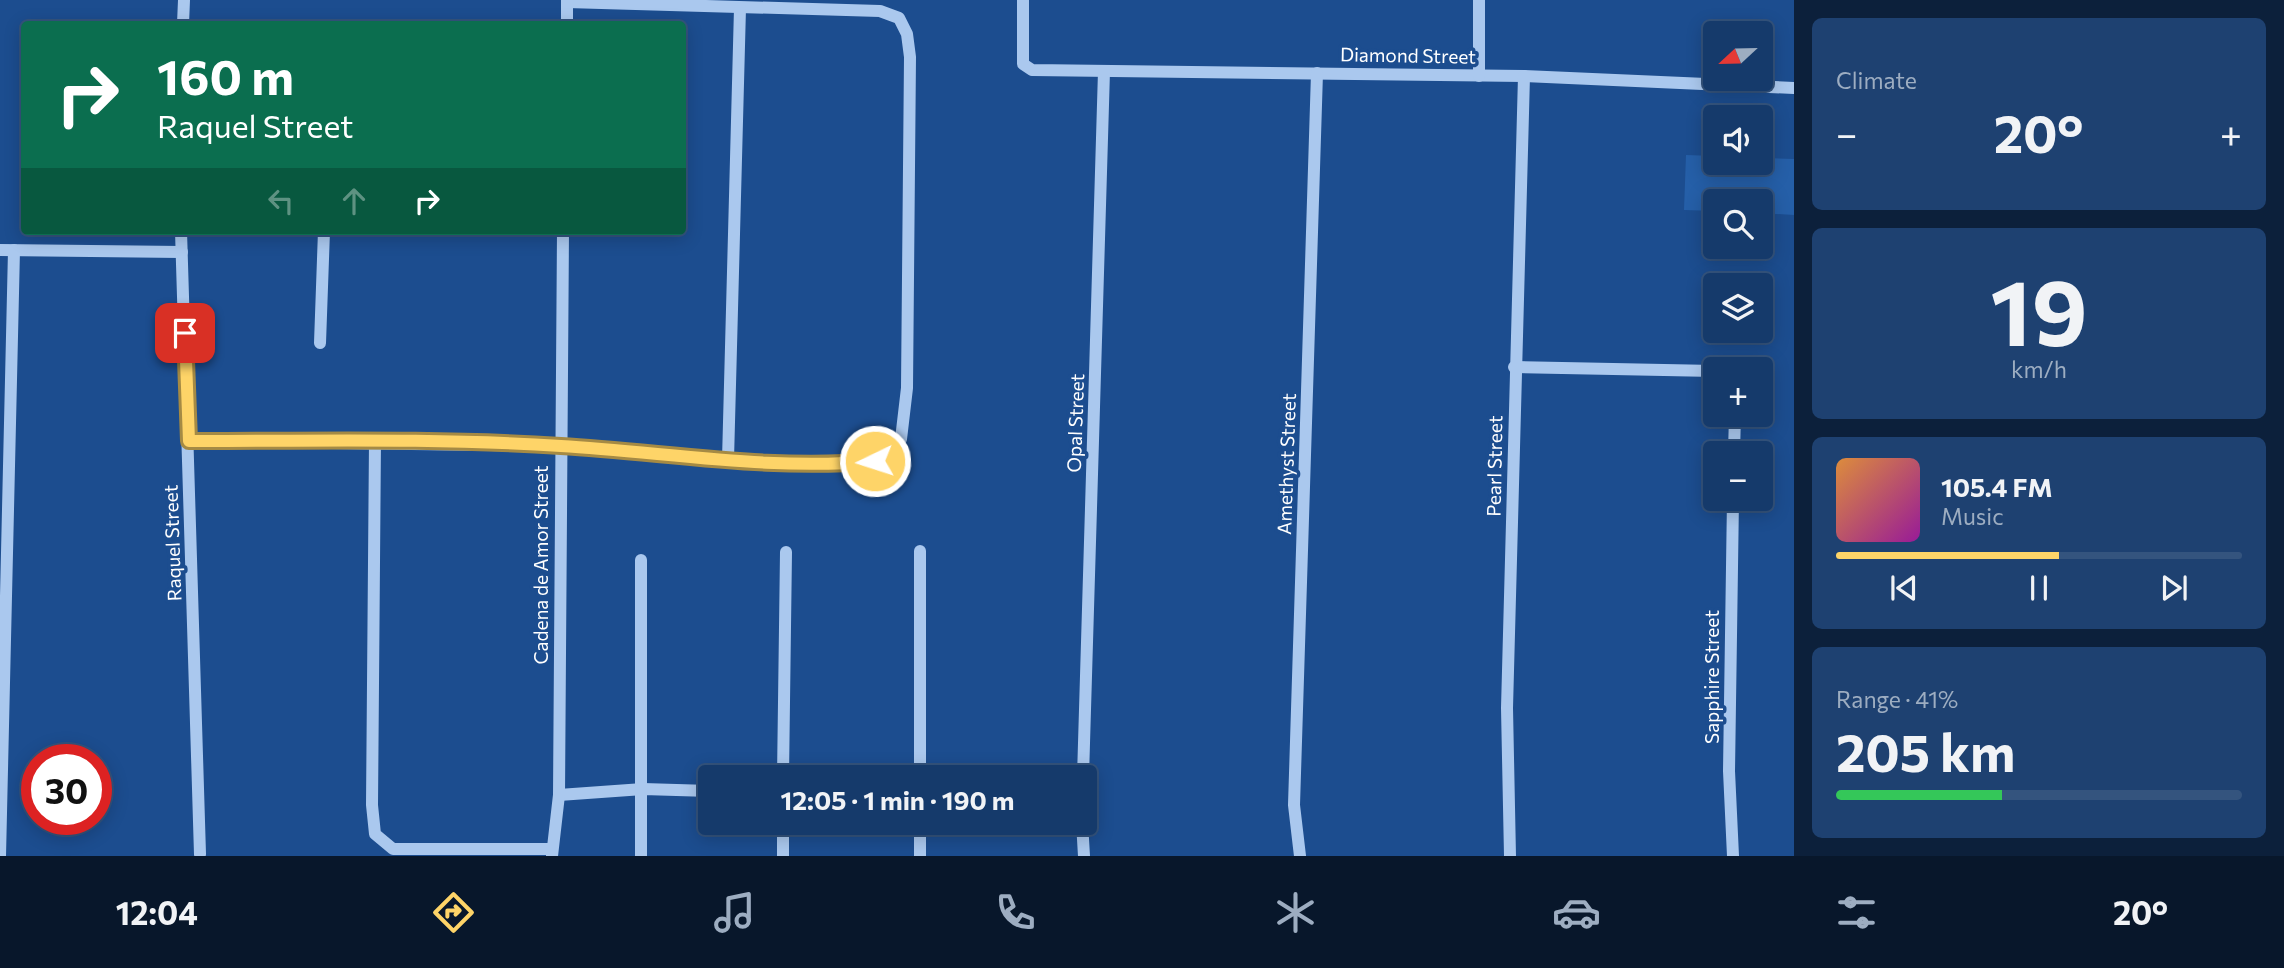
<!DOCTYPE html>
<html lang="en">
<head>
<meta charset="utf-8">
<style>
  :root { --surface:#153a6b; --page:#1e4171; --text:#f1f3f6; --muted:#9dadc1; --line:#34547e; --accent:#fed468 }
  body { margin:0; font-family:Commissioner,sans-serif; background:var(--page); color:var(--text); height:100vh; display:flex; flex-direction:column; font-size:26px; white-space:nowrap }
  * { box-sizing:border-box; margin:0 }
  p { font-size:23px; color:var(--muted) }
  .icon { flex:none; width:38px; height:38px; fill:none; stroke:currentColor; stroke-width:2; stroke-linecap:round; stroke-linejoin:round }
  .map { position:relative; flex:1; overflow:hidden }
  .sheet { display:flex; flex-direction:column; gap:18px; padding:18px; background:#0c203b; width:490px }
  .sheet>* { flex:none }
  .top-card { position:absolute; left:21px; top:21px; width:665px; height:214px; border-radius:7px; box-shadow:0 4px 18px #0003,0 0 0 2px var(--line); background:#0b6e4f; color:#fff; overflow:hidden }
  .needle { width:46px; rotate:248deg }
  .controls { position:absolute; left:1703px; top:21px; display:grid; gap:14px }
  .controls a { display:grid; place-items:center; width:70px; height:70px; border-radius:7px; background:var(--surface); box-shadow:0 4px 18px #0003,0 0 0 2px var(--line); font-size:35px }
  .speed { position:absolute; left:21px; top:744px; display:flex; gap:14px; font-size:35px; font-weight:700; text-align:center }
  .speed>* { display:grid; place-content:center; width:91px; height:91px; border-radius:50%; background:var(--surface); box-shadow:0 4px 18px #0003,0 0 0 2px var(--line); line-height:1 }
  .speed .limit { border:10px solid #d22; background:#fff; color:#111 }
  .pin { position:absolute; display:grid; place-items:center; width:60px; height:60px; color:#fff; margin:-30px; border-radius:14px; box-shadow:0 4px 10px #0006 }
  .me { position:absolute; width:77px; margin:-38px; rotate:266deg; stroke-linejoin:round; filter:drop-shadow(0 0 5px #0008) }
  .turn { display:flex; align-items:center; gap:24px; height:147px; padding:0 21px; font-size:32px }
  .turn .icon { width:91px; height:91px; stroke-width:2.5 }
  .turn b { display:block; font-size:49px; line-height:60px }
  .lanes { display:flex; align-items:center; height:66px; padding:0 21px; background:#0003; justify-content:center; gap:35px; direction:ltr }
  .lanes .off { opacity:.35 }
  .big { font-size:52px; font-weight:700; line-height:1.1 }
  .sheet .card { flex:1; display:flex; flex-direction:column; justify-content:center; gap:10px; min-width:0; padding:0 24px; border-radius:10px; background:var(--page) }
  .sheet .dial { align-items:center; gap:0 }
  .dial b { font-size:91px; line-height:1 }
  .song { display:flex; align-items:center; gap:21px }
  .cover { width:84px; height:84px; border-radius:10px; background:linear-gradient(135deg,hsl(30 70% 55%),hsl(300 70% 35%)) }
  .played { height:7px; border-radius:4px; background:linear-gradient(90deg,var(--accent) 55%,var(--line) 55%) }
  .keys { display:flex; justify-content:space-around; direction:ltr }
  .heat { display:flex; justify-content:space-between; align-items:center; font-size:38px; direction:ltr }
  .charge { height:10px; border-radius:5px; background:linear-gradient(90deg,#34c759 41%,var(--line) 0) }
  .trip { position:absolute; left:698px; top:765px; width:399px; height:70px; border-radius:7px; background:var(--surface); box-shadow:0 4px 18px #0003,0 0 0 2px var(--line); font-weight:700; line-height:70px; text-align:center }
  .tabs { display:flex; height:112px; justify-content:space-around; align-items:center; background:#08172b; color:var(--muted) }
  .tabs .icon { width:49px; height:49px }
  .tabs .current { color:var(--accent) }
  .tabs b { font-size:32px; color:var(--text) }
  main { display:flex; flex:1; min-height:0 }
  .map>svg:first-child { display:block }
</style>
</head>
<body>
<main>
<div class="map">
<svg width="1794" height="856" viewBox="0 0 1794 856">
  <rect width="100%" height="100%" fill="#1c4d8f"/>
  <!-- green -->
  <polygon fill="#255fa8" points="1686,155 1715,156 1715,163 1760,163 1761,158 1794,159 1794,215 1761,213 1760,201 1715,201 1715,211 1684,210"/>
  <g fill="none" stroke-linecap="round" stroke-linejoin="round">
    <!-- minor -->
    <g stroke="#aac8ee" stroke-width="12">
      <polyline points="1023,0 1023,64 1032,70 1524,76 1794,88"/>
      <polyline points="183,24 184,0"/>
      <polyline points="567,24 567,0"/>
      <polyline points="1479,76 1479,0"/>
      <polyline points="181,231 200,854"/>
      <polyline points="0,250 182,252"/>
      <polyline points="320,343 324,231"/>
      <polyline points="1514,367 1715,371"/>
      <polyline points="189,441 559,446 728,460 846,464 875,461 894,451 901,439 907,388 910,57 907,34 899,18 880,11 567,2"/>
      <polyline points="375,441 372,805 375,834 393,849 552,849"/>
      <polyline points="1734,453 1735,415"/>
      <polyline points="728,460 740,8"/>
      <polyline points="1733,499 1729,771 1733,856"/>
      <polyline points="783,777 786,552"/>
      <polyline points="920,777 920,551"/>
      <polyline points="1083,777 1104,71"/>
      <polyline points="559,795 643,789 710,791"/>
      <polyline points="920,822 920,856"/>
      <polyline points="1082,822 1084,856"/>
      <polyline points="0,856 14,250"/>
      <polyline points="552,856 559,795 563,231"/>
      <polyline points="641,856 641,560"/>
      <polyline points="783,856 783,822"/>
      <polyline points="1300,856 1294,805 1317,73"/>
      <polyline points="1510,856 1507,708 1524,76"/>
    </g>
  </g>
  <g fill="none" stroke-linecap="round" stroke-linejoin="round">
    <!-- route casing -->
    <g stroke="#a58a44" stroke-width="18">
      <path id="route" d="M185,333L189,441C313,441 438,438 561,446C665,452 771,471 875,461"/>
    </g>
    <!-- route -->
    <use href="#route" stroke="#fed468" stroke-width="12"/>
  </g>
  <g text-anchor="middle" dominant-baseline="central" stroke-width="7" stroke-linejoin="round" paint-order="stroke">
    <!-- street labels -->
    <g font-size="19" fill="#fff" stroke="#1c4d8f">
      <text transform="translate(1408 55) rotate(1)">Diamond Street</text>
      <text transform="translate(1075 423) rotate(-88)">Opal Street</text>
      <text transform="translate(1286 464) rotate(-88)">Amethyst Street</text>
      <text transform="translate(1494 466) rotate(-89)">Pearl Street</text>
      <text transform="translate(172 543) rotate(-92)">Raquel Street</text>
      <text transform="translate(540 565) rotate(-90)">Cadena de Amor Street</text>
      <text transform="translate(1711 677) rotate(-90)">Sapphire Street</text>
    </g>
  </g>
</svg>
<div class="controls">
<a><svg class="needle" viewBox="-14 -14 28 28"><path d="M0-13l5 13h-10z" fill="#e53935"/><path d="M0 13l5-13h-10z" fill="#9dadc1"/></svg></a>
<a><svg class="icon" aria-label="sound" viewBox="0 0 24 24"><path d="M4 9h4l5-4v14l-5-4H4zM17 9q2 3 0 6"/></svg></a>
<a><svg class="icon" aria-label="search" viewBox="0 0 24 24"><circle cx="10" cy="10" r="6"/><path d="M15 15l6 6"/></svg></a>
<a><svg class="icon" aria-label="layers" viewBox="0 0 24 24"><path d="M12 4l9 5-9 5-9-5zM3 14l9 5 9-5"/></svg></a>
<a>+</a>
<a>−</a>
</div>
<div class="speed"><div class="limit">30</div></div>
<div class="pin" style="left:185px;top:333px;background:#d93025"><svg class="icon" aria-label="arrive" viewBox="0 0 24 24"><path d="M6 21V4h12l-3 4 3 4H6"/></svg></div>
<svg class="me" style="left:875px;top:461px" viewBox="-20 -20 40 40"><circle r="17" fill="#fed468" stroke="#fff" stroke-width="3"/><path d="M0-11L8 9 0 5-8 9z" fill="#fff"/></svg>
<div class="trip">12:05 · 1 min · 190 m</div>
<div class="top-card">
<div class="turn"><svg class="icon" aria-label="right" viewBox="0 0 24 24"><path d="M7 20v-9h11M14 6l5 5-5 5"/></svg><div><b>160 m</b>Raquel Street</div></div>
<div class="lanes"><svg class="icon off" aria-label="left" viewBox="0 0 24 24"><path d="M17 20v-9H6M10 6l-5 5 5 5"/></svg><svg class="icon off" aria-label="ahead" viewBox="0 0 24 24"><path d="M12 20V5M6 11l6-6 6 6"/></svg><svg class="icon" aria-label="right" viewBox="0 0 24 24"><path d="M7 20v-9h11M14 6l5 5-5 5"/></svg></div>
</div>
</div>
<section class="sheet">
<div class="card"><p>Climate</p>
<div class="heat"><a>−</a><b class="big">20°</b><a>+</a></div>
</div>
<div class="card dial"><b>19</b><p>km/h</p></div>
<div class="card">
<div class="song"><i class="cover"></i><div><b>105.4 FM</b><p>Music</p></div></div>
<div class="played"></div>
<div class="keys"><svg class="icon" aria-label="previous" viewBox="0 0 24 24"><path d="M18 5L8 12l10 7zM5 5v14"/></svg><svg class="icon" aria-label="pause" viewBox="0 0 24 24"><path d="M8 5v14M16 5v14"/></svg><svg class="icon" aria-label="next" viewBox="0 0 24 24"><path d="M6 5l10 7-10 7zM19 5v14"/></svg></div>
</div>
<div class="card"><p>Range · 41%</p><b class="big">205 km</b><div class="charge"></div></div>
</section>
</main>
<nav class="tabs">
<b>12:04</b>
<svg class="icon current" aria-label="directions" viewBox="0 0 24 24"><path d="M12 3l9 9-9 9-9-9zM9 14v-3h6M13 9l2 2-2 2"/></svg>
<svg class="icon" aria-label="music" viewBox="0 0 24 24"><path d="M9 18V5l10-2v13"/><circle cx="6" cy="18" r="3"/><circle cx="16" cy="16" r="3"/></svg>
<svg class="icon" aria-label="phone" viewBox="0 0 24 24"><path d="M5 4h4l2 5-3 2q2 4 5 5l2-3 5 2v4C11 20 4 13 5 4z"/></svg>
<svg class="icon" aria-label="climate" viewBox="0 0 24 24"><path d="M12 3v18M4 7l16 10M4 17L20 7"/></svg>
<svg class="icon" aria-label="car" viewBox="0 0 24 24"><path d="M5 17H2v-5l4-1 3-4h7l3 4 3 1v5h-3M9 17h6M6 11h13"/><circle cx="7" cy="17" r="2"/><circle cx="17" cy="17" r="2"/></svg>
<svg class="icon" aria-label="filters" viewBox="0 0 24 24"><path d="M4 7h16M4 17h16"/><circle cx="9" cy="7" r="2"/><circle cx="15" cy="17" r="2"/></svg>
<b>20°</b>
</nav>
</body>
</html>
